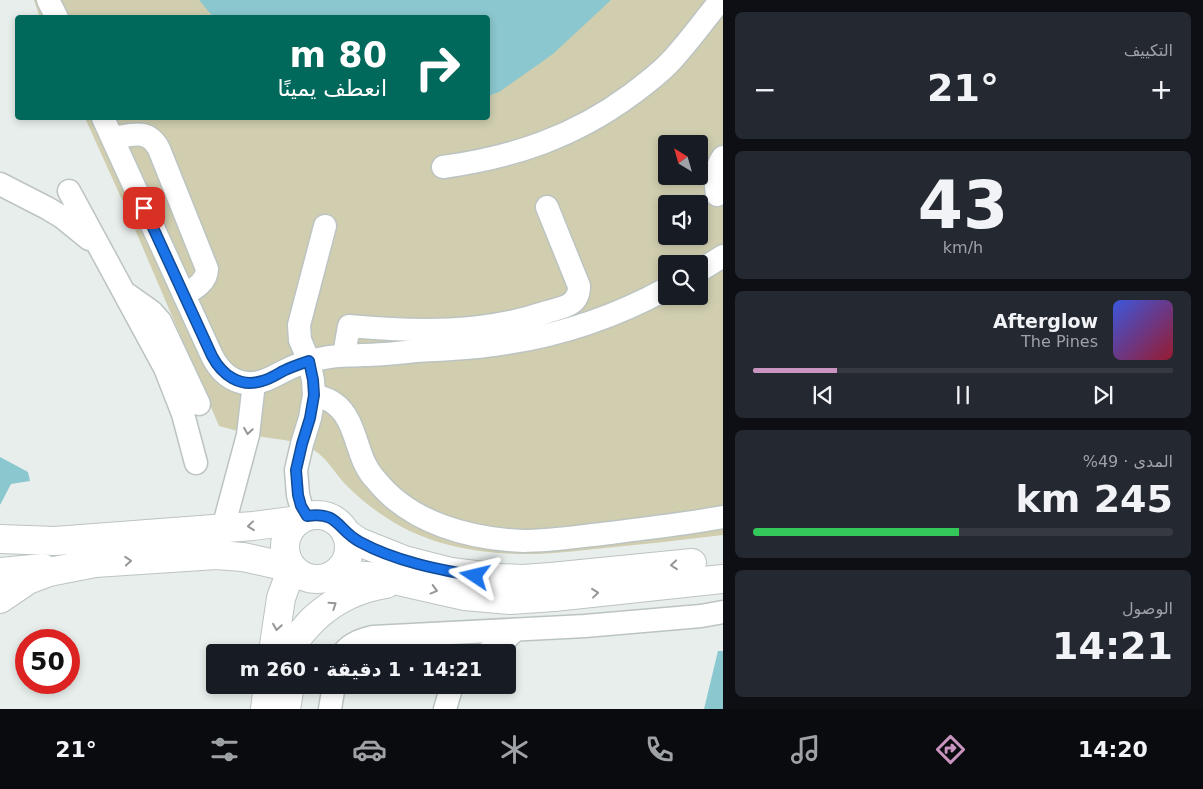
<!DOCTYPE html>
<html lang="ar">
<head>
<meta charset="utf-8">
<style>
  :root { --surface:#171b24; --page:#242831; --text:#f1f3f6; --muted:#9ea1a6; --line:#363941; --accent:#c994c0 }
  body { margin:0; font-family:"DejaVu Sans",Cairo,sans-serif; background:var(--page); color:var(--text); direction:rtl; height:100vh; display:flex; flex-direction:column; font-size:19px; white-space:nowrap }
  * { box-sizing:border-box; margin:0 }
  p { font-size:16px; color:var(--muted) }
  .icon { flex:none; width:28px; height:28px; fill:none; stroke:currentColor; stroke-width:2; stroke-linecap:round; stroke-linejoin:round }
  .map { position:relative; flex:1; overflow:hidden; direction:ltr }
  .panel { display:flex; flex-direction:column; gap:12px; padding:12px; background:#0d0f14; width:480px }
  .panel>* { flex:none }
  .hud { position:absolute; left:15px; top:15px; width:475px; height:105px; border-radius:5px; box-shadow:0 2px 8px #0003; direction:rtl; background:#00695c; color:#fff; overflow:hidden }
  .needle { width:32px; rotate:323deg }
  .controls { position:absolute; left:658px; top:135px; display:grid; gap:10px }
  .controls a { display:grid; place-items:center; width:50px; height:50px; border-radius:5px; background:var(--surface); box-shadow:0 2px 8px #0003; font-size:25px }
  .speed { position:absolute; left:15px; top:629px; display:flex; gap:10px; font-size:25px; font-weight:700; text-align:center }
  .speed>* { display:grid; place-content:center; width:65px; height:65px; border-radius:50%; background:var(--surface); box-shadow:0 2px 8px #0003; line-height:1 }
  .speed .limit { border:8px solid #d22; background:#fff; color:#111 }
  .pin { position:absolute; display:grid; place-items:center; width:42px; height:42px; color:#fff; margin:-21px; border-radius:10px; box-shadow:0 2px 8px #0006 }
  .me { position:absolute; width:55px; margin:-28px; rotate:280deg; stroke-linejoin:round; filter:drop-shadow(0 0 4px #0008) }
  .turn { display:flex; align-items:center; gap:18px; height:105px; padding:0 20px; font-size:22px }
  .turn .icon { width:65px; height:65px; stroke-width:2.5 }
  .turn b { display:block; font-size:35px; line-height:42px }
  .big { font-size:38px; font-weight:700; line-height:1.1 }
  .panel .widget { flex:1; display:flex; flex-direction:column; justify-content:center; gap:8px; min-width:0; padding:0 18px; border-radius:8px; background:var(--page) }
  .panel .dial { align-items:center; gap:0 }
  .dial b { font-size:65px; line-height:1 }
  .song { display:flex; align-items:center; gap:15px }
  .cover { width:60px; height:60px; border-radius:8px; background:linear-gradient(135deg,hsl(230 70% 55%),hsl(350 70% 35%)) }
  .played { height:5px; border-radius:2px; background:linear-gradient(90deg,var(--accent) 20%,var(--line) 20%) }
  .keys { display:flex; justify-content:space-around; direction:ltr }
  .heat { display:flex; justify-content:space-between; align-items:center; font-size:28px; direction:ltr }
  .charge { height:8px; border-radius:4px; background:linear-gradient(90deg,#34c759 49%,var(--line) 0) }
  .trip { position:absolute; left:206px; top:644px; width:310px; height:50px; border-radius:5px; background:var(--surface); box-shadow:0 2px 8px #0003; font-weight:700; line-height:50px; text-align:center; direction:rtl }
  .dock { display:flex; height:80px; justify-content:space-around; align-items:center; background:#090b0e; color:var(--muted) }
  .dock .icon { width:35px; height:35px }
  .dock .on { color:var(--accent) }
  .dock b { font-size:22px; color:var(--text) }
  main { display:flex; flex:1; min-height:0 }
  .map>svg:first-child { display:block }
</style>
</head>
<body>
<main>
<section class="panel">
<div class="widget"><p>التكييف</p>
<div class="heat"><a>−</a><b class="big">21°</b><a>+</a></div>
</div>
<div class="widget dial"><b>43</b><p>km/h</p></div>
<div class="widget">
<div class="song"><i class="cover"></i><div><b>Afterglow</b><p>The Pines</p></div></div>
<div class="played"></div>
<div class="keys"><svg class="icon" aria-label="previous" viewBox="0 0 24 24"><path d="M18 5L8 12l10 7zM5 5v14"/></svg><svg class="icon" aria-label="pause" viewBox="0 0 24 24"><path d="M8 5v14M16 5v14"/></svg><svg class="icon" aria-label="next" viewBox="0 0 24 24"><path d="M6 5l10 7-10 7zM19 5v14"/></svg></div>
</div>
<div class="widget"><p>المدى · 49%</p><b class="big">245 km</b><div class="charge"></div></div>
<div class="widget"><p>الوصول</p><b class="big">14:21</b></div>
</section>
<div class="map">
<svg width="723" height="709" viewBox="0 0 723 709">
  <rect width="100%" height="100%" fill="#e7eeec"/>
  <!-- green -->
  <path fill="#d0ceaf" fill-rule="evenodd" d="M34,0H723V535C680,540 638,545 595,549C576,551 557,553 538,554C492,555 443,549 402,527C382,516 363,502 347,486C336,475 328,459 314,450C299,440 280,440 263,437C248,434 234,430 219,426L128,213L85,118H488V18H40ZM666,144H699V176H666ZM666,204H699V236H666ZM666,264H699V296H666Z"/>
  <!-- building -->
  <g fill="#8bc7ce">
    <polygon points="199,0 611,0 553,54 499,92 488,96 488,18 214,18"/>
    <polygon points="0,457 28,472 30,481 11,484 0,505"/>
    <polygon points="718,651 723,651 723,709 704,709"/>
  </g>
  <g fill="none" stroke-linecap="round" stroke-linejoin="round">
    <!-- minor casing -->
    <g stroke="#bcc4c1" stroke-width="25">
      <g id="minor">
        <polyline points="48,0 57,18"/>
        <path d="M103,118L212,356C219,370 230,381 246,383C264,385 279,372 295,366C305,362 315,360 324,358C337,355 350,356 362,355C380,355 398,353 415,351C441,350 468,349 494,345C555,337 613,318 666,289"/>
        <path d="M113,138C132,135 148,128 159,149L207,269C207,282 194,289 184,295"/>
        <path d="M443,167C514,157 574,137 632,94C645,84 659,74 670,62C688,43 704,20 721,0"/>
        <polyline points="0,184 47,208 62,217 89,239"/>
        <polyline points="69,191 165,368 183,414 196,463"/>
        <path d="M717,195C715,181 715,168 723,157"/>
        <polyline points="699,271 723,256"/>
        <polyline points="128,295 152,312 160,321 199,404"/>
        <path d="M344,355L349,326C417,332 482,334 547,312C563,307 579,306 579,286L547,207"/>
        <path d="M314,395C321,397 329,399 335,404C353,417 356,446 365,464C368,470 372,476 376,480C410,523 470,539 523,541C552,541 581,536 610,533C648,528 685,524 723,517"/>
        <polyline points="307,516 301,506 298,495 296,470 302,444 310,418 314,395 313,380 309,361 300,340 299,325 325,226"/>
        <polyline points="219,543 248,435 254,383"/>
        <path d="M344,652C352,643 361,640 373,637L585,626L701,616L723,612"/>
        <polyline points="488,652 503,642 515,630"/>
        <polyline points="330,709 334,685"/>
        <polyline points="445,709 452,685"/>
      </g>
    </g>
    <!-- major casing -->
    <g stroke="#bcc4c1" stroke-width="30">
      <g id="major">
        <circle cx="317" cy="547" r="32"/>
        <polyline points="346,533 359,542 404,560 451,572 499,578 523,579 551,577 692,563"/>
        <polyline points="334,574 381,577 465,596 510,600 554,597 723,579"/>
        <path d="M297,638C303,631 309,623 316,617C336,599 360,588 386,584"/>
        <polyline points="273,652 281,598 292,568"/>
        <polyline points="265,709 268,685"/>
        <polyline points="286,709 290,685"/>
      </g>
    </g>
    <!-- highway casing -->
    <g stroke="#bcc4c1" stroke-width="30">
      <g id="highway">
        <polyline points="0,539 55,541 253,526 299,520"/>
        <polyline points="0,572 43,568"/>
        <polyline points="0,599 28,580 49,572 95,563 216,555 243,557 292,568"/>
      </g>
    </g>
    <!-- minor -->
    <use href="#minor" stroke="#fff" stroke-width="22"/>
    <!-- major -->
    <use href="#major" stroke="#fff" stroke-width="28"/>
    <!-- highway -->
    <use href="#highway" stroke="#fff" stroke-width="28"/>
  </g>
  <!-- one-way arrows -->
  <defs><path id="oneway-chevron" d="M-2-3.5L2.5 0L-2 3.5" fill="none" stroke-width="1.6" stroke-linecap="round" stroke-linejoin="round" transform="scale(1.25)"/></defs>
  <g stroke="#959696">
    <use href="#oneway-chevron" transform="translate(248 431) rotate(99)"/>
    <use href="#oneway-chevron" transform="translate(251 526) rotate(174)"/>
    <use href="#oneway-chevron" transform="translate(128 561) rotate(-4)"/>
    <use href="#oneway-chevron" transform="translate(674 565) rotate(175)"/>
    <use href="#oneway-chevron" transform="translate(434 590) rotate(15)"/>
    <use href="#oneway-chevron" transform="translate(595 593) rotate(-6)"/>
    <use href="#oneway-chevron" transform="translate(333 605) rotate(-34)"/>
    <use href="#oneway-chevron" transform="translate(277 627) rotate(99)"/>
  </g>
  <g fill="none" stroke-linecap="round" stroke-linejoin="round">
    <!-- route casing -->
    <g stroke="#114b97" stroke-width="12">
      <path id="route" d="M144,208L212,356C222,375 240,388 262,381C270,379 276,375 283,371C291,367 300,364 309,361L313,380L314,395L310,418L302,444L296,470L298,495L301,506L307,516C339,511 337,530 360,542C395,561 436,569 475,576"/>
    </g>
    <!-- route -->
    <use href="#route" stroke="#1a73e8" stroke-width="9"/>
  </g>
</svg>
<div class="controls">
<a><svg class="needle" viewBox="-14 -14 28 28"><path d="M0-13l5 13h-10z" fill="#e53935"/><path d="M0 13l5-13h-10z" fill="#9ea1a6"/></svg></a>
<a><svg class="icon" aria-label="sound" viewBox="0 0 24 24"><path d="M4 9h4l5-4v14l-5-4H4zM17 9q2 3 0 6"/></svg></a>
<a><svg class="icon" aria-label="search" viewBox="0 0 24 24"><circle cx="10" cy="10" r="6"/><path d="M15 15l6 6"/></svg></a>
</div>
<div class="speed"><div class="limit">50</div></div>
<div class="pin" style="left:144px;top:208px;background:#d93025"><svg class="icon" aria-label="arrive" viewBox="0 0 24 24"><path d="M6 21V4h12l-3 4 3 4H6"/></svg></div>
<svg class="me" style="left:475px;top:576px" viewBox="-20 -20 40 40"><path d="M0-17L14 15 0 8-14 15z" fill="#1a73e8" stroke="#fff" stroke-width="4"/></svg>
<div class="trip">14:21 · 1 دقيقة · 260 m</div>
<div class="hud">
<div class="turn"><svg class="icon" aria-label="right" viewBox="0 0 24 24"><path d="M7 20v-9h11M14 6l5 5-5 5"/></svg><div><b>80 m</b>انعطف يمينًا</div></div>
</div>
</div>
</main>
<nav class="dock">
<b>14:20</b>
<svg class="icon on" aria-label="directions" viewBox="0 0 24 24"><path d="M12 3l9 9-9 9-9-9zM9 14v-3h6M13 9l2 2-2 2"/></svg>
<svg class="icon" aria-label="music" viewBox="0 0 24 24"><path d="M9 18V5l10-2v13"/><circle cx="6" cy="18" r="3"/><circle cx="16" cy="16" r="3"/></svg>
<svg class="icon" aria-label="phone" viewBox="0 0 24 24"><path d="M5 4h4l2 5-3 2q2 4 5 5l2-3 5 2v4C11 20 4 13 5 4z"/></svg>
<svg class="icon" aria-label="climate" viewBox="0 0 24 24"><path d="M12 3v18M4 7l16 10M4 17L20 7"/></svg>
<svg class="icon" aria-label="car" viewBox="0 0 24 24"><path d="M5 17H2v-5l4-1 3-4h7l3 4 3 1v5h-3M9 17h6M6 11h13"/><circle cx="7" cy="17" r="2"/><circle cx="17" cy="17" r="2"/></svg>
<svg class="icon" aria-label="filters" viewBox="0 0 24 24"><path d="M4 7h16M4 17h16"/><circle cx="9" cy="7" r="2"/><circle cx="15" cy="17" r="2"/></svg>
<b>21°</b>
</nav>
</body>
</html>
